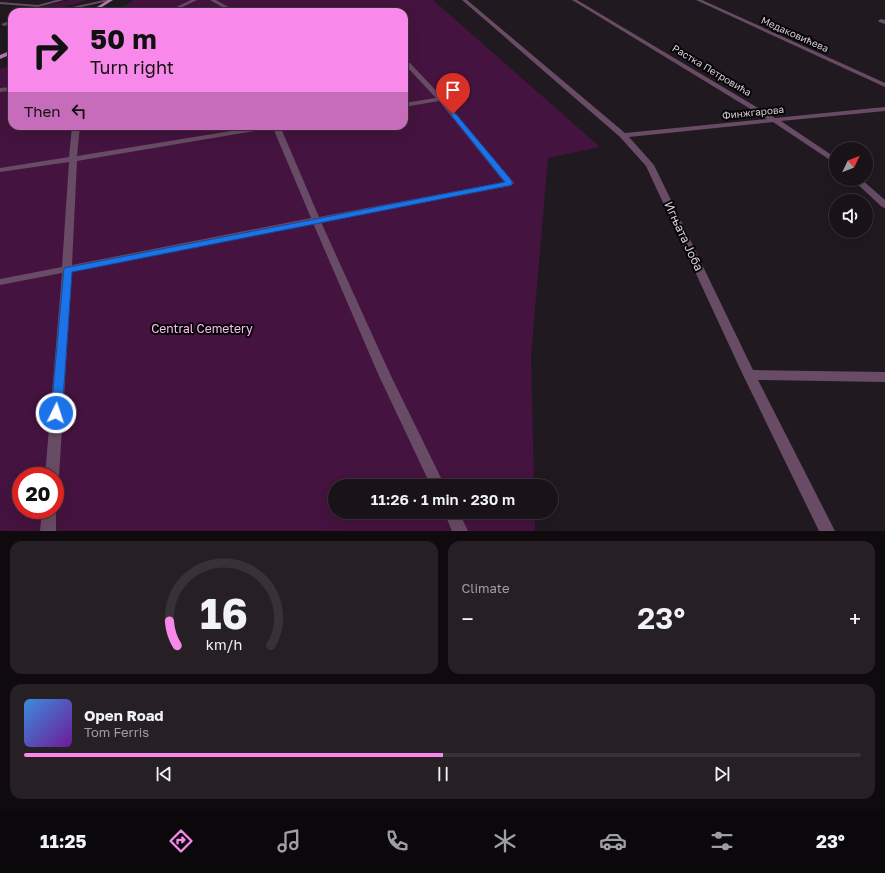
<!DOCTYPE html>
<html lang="en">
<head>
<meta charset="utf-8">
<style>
  :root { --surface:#191318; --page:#262025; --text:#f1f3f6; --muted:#9f9ea2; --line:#373237; --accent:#f888ea }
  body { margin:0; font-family:"Golos Text",sans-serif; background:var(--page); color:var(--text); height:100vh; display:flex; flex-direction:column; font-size:15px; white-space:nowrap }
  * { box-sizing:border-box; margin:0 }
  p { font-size:13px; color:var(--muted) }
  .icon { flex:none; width:22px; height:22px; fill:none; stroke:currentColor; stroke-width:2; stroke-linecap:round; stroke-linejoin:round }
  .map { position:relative; height:531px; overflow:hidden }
  .panel { display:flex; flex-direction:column; gap:10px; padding:10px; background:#0e0a0d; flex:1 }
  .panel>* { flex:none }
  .hud { position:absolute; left:8px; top:8px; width:400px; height:122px; border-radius:12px; box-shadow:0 4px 16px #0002,0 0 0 1px var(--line); background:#f888ea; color:#111; overflow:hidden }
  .needle { width:26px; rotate:47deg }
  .controls { position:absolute; left:829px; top:142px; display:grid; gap:8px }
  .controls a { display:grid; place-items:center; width:44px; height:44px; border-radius:50%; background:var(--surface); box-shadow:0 4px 16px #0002,0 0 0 1px var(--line); font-size:20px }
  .speed { position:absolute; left:12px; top:467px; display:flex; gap:8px; font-size:20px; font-weight:700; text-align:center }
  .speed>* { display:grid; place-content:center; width:52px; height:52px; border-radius:50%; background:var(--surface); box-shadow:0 4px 16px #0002,0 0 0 1px var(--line); line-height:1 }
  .speed .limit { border:6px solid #d22; background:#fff; color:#111 }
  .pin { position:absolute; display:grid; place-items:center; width:34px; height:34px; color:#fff; margin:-41px -17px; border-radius:50% 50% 50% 0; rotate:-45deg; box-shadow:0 0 4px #0007 }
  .pin .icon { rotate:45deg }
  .me { position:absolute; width:44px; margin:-22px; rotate:4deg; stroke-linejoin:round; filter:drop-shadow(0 0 3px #0008) }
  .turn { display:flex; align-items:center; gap:14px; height:84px; padding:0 16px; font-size:18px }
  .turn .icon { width:52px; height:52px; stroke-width:2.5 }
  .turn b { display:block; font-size:28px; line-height:34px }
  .then { display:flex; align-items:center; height:38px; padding:0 16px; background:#0003; gap:8px; font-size:15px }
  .big { font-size:30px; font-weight:600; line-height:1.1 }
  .panel .tile { flex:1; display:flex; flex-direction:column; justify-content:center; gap:6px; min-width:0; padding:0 14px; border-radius:12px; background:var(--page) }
  .panel .dial { align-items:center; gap:0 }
  .dial svg { height:104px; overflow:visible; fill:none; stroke:var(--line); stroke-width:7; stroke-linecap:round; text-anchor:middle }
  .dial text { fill:var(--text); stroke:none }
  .song { display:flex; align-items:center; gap:12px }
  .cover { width:48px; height:48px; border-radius:6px; background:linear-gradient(135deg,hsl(210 70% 55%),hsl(280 70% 35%)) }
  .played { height:4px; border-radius:2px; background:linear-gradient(90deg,var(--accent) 50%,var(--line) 50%) }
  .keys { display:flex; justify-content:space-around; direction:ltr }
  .heat { display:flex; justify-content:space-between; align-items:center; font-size:22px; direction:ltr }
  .panel .tiles { flex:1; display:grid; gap:10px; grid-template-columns:1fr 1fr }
  .tile:last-child { grid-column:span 2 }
  .trip { position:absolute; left:328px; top:479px; width:230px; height:40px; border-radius:20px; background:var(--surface); box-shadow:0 4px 16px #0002,0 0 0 1px var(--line); font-weight:600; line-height:40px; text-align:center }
  .menu { display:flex; height:64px; justify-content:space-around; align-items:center; background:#0a080a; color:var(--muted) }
  .menu .icon { width:28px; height:28px }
  .menu .on { color:var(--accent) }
  .menu b { font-size:18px; color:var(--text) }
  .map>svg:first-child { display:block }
</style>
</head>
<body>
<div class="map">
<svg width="885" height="531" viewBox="0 0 885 531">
  <rect width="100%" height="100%" fill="#211920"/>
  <!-- green -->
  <g fill="#44133f" fill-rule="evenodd">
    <path d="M70,0H87C63,8 44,12 19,12Z"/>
    <path d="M134,0H433L600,147L548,158L531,356L534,486H335V512H535V531H0V69L12,64V126H404V12H115ZM21,476H55V510H21Z"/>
  </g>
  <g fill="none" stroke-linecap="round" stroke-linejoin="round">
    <!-- minor -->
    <g fill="#684b64" fill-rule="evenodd">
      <polygon points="56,0 64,0 38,7 0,4 0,2 38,5"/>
      <polygon points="104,0 113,0 59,12 50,12"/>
      <polygon points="191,0 197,0 172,12 166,12"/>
      <polygon points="210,0 216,0 237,12 231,12"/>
      <polygon points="462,0 467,0 625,133 767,119 572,0 577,0 775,118 885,107 885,111 781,121 836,158 836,164 773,122 629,137 654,165 753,370 885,372 885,382 758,380 835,531 819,531 743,375 646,166 620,137"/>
      <polygon points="696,0 702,0 885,83 885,87"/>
      <polygon points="363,8 365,8 367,12 363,12 361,9"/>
      <polygon points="881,19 885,20 885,24 879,22 878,21"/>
      <polygon points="12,20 12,24 4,26 1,24"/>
      <path d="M404,62L410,63L443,98L514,183L510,186L321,222L391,376L445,486H431L379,376L313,223L72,271L59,476L55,481V476H45L62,273L0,285V279L62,267L69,162L0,172V168L69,157L72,126H80L77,156L262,126H280L319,217L504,182L439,101L404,107V103L436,98L406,66H404ZM273,128L311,218L72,265L77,161Z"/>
      <polygon points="12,87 12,91 0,92 0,88"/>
      <polygon points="852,179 861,179 885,200 885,208 882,207"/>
      <polygon points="55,507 56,510 56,531 40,531 42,510 55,510"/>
      <polygon points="444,512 459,512 468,531 452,531"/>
    </g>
    <!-- major -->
    <g fill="#b57aad" fill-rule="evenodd">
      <polygon points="108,0 113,0 94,12 89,12"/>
      <polygon points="12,50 12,54 0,59 0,55"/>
    </g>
  </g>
  <!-- route -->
  <polygon fill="#1a73e8" stroke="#114b97" points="451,113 455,113 512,181 512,185 72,272 62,413 61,416 56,418 52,416 51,413 64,268 505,182 451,115"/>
  <g text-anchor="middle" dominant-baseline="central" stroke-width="4" stroke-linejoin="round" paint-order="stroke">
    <!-- far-street labels -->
    <g font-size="10" fill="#d5cfd4" stroke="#080508">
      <text transform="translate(795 34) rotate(24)">Медаковићева</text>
      <text transform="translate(712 70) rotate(31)">Растка Петровића</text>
      <text transform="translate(753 112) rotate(-6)">Финжгарова</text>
    </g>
    <!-- street labels -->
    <g font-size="12" fill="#d5cfd4" stroke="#080508">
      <text transform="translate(684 236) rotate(65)">Игњата Јоба</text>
    </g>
    <!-- park labels -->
    <g font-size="12" fill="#f8c0ef" stroke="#080508">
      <text x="202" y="328">Central Cemetery</text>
    </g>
  </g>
</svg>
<div class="controls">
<a><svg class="needle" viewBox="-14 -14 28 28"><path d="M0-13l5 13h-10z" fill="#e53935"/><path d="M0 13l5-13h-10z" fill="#9f9ea2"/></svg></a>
<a><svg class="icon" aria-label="sound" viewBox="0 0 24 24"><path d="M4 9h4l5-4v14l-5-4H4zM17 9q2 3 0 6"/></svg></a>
</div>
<div class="speed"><div class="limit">20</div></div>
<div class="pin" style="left:453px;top:114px;background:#d93025"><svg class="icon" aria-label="arrive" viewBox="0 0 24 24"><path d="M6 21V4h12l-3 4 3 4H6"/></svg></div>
<svg class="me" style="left:56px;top:413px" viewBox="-20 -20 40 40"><circle r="17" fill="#1a73e8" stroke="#fff" stroke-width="3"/><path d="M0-11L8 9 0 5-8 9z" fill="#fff"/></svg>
<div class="trip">11:26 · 1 min · 230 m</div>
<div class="hud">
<div class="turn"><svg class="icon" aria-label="right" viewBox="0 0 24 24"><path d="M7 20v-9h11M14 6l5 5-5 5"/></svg><div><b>50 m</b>Turn right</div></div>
<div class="then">Then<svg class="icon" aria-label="left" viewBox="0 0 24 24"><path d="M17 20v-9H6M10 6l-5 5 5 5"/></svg></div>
</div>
</div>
<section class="panel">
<div class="tiles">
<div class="tile dial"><svg viewBox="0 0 100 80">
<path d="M14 69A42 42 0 1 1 86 69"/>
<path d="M14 69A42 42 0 0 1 8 50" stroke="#f888ea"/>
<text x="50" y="56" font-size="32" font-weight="700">16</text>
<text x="50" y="72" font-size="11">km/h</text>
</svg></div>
<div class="tile"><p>Climate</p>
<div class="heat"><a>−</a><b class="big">23°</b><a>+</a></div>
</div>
<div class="tile">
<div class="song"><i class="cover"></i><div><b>Open Road</b><p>Tom Ferris</p></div></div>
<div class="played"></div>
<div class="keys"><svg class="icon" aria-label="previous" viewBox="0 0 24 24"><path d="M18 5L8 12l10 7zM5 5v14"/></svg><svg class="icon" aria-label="pause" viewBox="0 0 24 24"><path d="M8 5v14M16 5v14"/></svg><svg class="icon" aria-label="next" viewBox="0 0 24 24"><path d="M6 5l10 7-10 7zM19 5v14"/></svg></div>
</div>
</div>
</section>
<nav class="menu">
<b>11:25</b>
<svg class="icon on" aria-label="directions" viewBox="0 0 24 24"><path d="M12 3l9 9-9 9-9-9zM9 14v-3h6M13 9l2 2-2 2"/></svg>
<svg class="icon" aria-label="music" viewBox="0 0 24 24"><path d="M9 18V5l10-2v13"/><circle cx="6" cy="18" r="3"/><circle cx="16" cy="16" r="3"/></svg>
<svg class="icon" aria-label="phone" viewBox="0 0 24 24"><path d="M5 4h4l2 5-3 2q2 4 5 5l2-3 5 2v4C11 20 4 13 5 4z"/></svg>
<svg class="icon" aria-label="climate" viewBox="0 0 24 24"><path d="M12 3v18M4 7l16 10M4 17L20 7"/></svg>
<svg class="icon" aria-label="car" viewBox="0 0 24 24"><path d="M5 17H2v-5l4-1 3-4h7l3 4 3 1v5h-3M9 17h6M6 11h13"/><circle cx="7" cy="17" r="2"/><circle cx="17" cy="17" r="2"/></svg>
<svg class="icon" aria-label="filters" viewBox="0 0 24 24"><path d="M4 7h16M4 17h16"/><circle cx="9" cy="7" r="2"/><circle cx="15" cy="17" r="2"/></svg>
<b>23°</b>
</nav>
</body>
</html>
